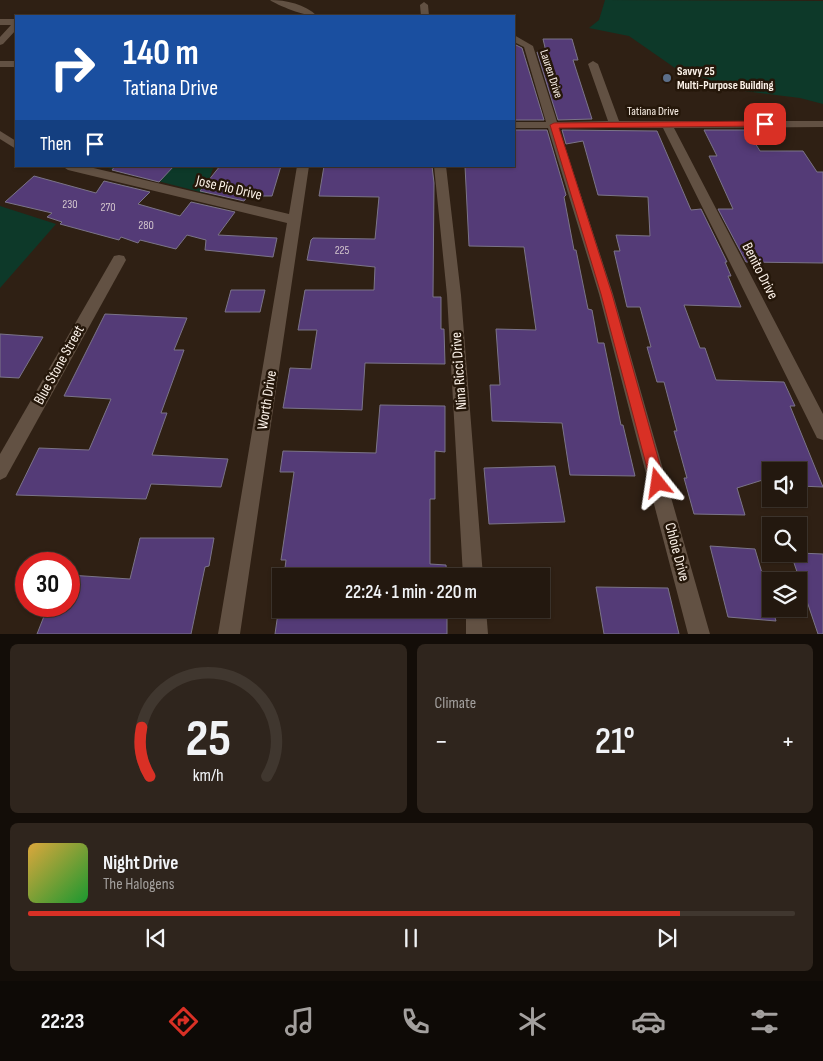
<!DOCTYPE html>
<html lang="en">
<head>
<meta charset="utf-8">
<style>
  :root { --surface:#23180f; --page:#2f251d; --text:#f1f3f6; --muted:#a3a09e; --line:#40372f; --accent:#d93025 }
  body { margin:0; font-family:"Sofia Sans Condensed",sans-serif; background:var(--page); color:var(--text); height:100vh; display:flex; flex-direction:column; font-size:19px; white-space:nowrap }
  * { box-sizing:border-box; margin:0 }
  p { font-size:16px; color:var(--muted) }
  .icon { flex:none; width:28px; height:28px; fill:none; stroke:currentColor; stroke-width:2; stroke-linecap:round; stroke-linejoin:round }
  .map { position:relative; height:634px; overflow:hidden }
  .side { display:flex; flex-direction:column; gap:10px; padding:10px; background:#130d08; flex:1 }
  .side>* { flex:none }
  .banner { position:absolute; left:15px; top:15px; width:500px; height:152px; border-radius:0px; box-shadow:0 1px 4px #0004,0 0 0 1px var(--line); background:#1a4fa0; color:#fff; overflow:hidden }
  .tools { position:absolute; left:762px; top:462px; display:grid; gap:10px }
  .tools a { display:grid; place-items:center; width:45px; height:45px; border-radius:0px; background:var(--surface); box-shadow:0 1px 4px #0004,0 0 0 1px var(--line); font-size:25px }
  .speed { position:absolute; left:15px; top:552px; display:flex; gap:10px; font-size:25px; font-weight:700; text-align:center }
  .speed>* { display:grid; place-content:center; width:65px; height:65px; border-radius:50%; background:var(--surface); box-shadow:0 1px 4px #0004,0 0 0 1px var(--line); line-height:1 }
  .speed .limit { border:8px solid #d22; background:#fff; color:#111 }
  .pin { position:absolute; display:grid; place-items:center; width:42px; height:42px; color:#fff; margin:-21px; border-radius:10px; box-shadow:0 2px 8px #0006 }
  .me { position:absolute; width:55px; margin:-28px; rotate:345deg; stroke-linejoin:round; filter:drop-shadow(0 0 4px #0008) }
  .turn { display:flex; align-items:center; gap:18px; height:105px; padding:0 25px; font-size:22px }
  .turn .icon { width:65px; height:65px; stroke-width:2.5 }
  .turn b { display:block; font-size:35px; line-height:42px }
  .then { display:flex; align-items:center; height:48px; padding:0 25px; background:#0003; gap:10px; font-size:19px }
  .big { font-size:38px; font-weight:600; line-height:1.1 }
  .side .card { flex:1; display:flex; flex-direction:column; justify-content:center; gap:8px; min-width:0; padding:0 18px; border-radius:8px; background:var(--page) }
  .side .dial { align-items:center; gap:0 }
  .dial svg { height:130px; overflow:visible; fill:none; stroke:var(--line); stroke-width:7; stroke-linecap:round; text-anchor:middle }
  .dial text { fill:var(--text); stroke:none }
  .song { display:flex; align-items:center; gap:15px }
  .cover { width:60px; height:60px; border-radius:8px; background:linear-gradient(135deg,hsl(40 70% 55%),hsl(130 70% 35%)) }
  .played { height:5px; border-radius:2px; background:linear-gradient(90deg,var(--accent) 85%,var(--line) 85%) }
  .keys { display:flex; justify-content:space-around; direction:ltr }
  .heat { display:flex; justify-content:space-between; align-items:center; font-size:28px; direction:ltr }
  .side .tiles { flex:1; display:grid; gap:10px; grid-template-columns:1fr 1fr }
  .card:last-child { grid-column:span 2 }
  .trip { position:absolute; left:272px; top:568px; width:278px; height:50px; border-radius:0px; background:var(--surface); box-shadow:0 1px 4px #0004,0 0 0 1px var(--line); font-weight:600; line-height:50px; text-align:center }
  .tab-bar { display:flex; height:80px; justify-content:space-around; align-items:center; background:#0e0a06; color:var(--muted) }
  .tab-bar .icon { width:35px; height:35px }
  .tab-bar .selected { color:var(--accent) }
  .tab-bar b { font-size:22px; color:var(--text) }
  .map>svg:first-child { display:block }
</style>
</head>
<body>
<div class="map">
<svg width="823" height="634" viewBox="0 0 823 634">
  <rect width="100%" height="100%" fill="#2f2014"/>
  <!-- green -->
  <g fill="#0d3929">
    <polygon points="605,0 823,1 823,104 800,98 737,90 675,68 629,36 589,28 599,20"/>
    <polygon points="100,166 214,166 204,193"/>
    <polygon points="0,206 56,224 0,288"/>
  </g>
  <!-- building -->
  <g fill="#543b77" stroke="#7b7488">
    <polygon points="543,39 572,39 578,60 573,60 592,119 558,120 537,52 547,56"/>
    <polygon points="514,44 522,48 544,120 514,120"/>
    <polygon points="514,130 547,130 564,188 566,195 564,197 574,250 576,250 588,309 592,310 598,343 604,343 621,425 623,425 635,476 570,475 562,423 492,421 490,385 500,385 496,329 536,330 524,247 469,246 465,166 514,166"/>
    <polygon points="562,130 657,131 691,210 701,209 727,262 725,262 731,276 728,276 741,307 684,305 700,348 705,348 716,380 784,382 795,406 790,406 823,487 799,486 799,471 771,471 771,485 768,485 766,479 737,488 745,515 694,514 684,478 687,478 674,431 677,431 664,382 657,382 647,347 651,347 640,307 627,307 614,251 620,251 616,235 650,236 648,197 598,195 583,141 566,144"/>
    <polygon points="704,130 747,130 760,151 803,151 817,172 823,172 823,263 746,262 718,209 733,209 709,156 717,156"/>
    <polygon points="115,166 174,166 159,182 112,170"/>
    <polygon points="220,166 281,166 272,196 248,196 244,201 200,191"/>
    <polygon points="324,166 432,166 434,183 433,297 441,297 441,329 444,329 445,364 365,363 362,410 283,408 290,368 311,369 317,330 298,330 305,290 374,290 375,267 307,260 311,240 313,238 375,239 379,197 319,196"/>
    <polygon points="34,176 96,193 104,181 150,192 138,204 180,216 191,202 235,212 218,235 277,238 273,257 205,250 206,240 187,235 176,249 140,240 138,243 121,237 119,240 60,224 62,222 47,217 52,213 5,202"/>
    <polygon points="231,290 265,290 260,312 225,312"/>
    <polygon points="105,314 187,318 174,350 184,350 161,413 167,413 152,455 228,459 221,487 151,484 146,499 16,495 39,448 89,450 111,399 64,396"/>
    <polygon points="0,334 43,337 19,378 0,377"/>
    <polygon points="380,405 445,406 445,452 435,451 435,499 430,499 430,564 446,565 447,576 284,576 286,560 281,560 294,472 280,472 283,451 376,453"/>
    <polygon points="555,466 565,522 489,524 484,468"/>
    <polygon points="140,538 214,538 209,566 205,567 191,634 37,634 48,606 69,606 69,575 130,579"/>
    <polygon points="710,546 755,549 776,621 728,617"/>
    <polygon points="799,553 823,554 823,634 818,634 791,554"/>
    <polygon points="596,587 668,588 679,634 604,634"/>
    <polygon points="281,592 281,609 447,609 447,634 275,634"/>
  </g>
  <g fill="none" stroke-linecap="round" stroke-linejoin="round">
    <!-- minor -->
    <g fill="#625143" fill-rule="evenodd">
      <path d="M270,0C286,0 305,4 317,16C308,17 278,6 270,0Z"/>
      <polygon points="424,2 428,5 429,16 421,16 420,5"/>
      <polygon points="0,19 16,19 16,30 3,44 0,45 0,37 11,25 0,25"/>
      <polygon points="514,35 533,46 557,122 608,121 588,64 593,61 598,64 619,121 823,121 823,127 674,128 823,414 823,440 817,438 663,128 559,128 613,294 710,634 688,634 599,294 548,128 514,128 514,122 546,122 524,47 514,42"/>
      <rect x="0" y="61" width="16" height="6"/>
      <polygon points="0,131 16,141 16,149 0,139"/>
      <polygon points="62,166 85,166 289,214 297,166 309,166 240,634 218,634 287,223 68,170"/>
      <polygon points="434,166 446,166 461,295 483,576 463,576 447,295"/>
      <polygon points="119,255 124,256 126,260 6,477 0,480 0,454 114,256"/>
      <polygon points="466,609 486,609 488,634 466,634"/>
    </g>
  </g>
  <!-- route -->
  <polygon fill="#d93025" stroke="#8d1f18" points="765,121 768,122 768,126 559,128 612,294 665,483 663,488 658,490 653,488 651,483 601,294 550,125 554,123"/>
  <!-- markers -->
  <circle fill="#5c6f8a" stroke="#25170a" stroke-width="2" cx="667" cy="78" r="5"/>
  <g text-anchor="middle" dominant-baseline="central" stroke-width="5" stroke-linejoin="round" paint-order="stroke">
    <!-- far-poi labels -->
    <g font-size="12" font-weight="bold" fill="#fcf2e9" stroke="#25170a" text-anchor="start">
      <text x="677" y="71">Savvy 25<tspan x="677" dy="14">Multi-Purpose Building</tspan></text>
    </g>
    <!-- far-street labels -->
    <g font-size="12" fill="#fcf2e9" stroke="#25170a">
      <text transform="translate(551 74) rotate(72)">Lauren Drive</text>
      <text x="653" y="111">Tatiana Drive</text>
    </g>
    <!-- number labels -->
    <g font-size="12" fill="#d2c4cc">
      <text x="70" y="204">230</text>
      <text x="108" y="207">270</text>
      <text x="146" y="225">280</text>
      <text x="342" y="250">225</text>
    </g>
    <!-- street labels -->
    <g font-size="15" fill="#fcf2e9" stroke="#25170a">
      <text transform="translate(229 188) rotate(13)">Jose Pio Drive</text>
      <text transform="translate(760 271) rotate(63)">Benito Drive</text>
      <text transform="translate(59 365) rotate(-61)">Blue Stone Street</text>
      <text transform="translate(459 371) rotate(-94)">Nina Ricci Drive</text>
      <text transform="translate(267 400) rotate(-81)">Worth Drive</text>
      <text transform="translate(677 552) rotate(75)">Chloie Drive</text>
    </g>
  </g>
</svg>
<div class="tools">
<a><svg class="icon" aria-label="sound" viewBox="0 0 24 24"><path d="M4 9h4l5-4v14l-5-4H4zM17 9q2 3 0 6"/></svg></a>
<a><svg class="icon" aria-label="search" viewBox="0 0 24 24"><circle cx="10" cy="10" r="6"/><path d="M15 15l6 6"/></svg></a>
<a><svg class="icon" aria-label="layers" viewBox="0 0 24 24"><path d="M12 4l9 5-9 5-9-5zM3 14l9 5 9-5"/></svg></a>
</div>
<div class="speed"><div class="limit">30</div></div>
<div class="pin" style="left:765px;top:124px;background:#d93025"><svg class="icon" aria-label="arrive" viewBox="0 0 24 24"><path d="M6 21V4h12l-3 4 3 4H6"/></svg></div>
<svg class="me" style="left:658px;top:483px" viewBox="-20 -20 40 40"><path d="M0-17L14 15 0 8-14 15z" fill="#d93025" stroke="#fff" stroke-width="4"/></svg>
<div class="trip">22:24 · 1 min · 220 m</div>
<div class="banner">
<div class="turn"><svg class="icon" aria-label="right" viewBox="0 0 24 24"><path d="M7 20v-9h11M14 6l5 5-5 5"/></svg><div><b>140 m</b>Tatiana Drive</div></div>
<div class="then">Then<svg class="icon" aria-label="arrive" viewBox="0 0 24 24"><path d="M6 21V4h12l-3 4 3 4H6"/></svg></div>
</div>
</div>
<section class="side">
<div class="tiles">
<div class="card dial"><svg viewBox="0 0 100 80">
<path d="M14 69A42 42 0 1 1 86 69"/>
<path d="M14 69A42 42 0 0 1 9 39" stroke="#d93025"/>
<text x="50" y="56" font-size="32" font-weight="700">25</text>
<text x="50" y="72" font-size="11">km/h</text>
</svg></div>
<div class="card"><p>Climate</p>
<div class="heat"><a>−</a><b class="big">21°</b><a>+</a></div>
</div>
<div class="card">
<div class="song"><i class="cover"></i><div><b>Night Drive</b><p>The Halogens</p></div></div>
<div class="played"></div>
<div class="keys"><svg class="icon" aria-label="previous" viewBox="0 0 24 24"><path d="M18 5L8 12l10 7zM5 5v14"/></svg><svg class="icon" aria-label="pause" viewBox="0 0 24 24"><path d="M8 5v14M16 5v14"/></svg><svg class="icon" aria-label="next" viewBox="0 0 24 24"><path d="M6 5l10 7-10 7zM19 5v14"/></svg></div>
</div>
</div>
</section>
<nav class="tab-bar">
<b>22:23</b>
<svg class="icon selected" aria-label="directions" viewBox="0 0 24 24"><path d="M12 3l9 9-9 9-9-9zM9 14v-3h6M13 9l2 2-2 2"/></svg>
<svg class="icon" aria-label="music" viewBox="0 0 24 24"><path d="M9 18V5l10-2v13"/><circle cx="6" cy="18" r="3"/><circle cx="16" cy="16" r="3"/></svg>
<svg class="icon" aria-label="phone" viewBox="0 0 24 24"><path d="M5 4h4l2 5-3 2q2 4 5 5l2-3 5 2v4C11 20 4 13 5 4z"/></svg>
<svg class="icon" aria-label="climate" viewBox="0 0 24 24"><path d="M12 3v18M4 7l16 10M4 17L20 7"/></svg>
<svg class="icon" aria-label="car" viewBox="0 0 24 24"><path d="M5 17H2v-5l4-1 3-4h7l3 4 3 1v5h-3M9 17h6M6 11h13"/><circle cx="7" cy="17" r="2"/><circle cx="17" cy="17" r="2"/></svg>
<svg class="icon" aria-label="filters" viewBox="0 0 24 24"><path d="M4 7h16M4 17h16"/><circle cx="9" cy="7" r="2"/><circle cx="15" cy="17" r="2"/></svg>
</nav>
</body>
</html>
